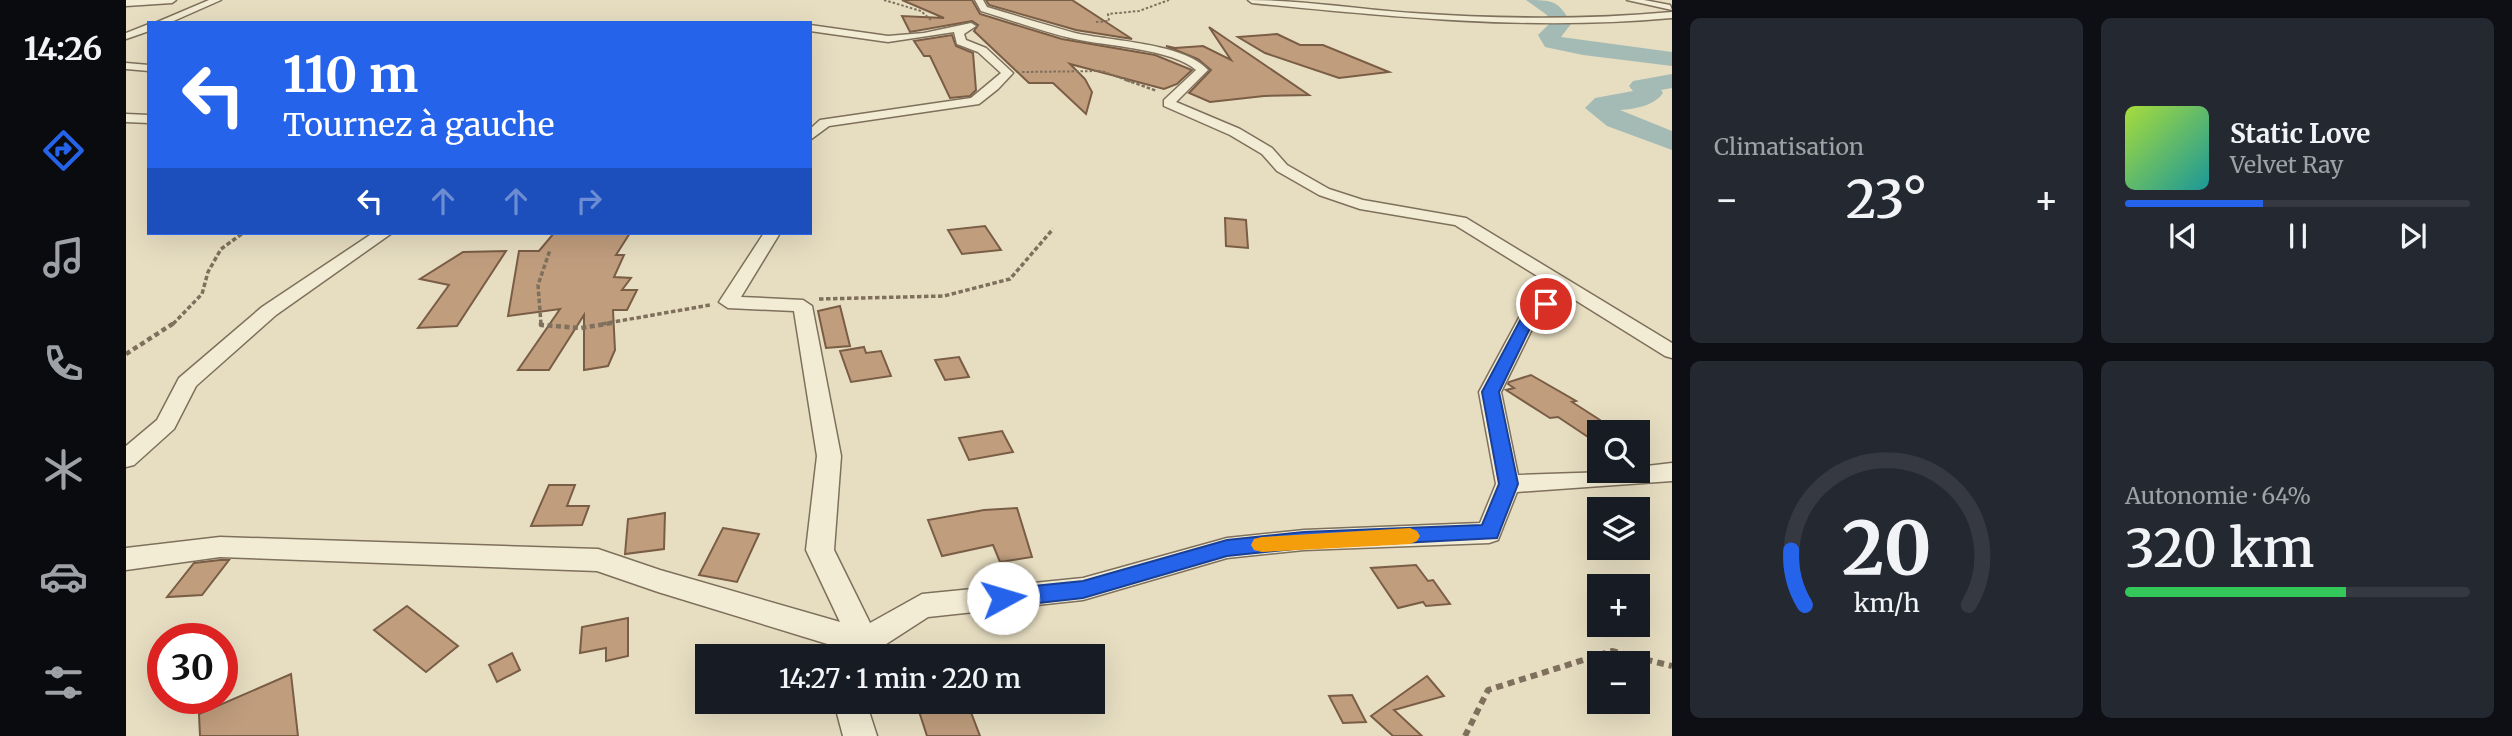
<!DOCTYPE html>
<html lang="fr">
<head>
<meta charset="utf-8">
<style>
  :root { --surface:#171b24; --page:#242831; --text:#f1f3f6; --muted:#9ea1a6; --line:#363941; --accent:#2563eb }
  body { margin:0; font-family:Merriweather,serif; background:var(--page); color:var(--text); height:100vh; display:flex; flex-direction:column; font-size:26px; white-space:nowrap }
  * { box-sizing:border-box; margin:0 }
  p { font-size:23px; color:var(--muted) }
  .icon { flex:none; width:38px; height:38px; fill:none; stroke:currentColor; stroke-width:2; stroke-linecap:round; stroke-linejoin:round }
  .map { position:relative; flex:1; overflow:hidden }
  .drawer { display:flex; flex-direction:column; gap:18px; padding:18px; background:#0d0f14; width:840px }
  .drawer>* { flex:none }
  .top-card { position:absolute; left:21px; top:21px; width:665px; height:214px; border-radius:0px; box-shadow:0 7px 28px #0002; background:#2563eb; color:#fff; overflow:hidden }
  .controls { position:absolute; left:1461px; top:420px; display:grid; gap:14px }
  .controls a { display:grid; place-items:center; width:63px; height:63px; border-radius:0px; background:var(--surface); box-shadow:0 7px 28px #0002; font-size:35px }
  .speed { position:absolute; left:21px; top:623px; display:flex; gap:14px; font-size:35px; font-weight:700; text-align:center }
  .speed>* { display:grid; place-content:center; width:91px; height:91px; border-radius:50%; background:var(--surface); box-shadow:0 7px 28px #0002; line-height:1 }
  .speed .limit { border:10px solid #d22; background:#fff; color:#111 }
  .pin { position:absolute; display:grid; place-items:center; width:60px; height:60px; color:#fff; margin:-30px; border:4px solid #fff; border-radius:50%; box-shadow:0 2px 7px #0007 }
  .me { position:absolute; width:77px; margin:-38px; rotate:84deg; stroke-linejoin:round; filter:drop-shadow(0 0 5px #0008) }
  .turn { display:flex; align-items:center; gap:24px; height:147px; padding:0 21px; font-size:32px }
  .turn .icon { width:91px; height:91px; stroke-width:2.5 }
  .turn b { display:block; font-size:49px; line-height:60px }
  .lanes { display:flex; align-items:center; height:66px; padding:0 21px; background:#0003; justify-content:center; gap:35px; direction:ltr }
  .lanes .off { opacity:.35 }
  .big { font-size:52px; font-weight:600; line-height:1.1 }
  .drawer .widget { flex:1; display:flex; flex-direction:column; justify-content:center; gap:10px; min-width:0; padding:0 24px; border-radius:10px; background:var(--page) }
  .drawer .dial { align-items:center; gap:0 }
  .dial svg { height:182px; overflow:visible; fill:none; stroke:var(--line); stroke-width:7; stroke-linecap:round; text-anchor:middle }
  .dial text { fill:var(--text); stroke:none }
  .song { display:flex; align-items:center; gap:21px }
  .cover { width:84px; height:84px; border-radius:10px; background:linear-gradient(135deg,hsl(80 70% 55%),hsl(180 70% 35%)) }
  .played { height:7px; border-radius:4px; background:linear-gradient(90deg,var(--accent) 40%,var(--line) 40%) }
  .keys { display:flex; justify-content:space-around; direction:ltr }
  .heat { display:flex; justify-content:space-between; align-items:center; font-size:38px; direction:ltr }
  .charge { height:10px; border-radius:5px; background:linear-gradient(90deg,#34c759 64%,var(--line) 0) }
  .drawer .tiles { flex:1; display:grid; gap:18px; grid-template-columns:repeat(2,1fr) }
  .trip { position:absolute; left:569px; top:644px; width:410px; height:70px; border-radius:0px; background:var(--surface); box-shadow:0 7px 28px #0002; font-weight:600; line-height:70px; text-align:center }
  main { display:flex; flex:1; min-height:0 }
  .tab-bar { display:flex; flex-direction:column; width:126px; justify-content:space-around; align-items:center; background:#090b0e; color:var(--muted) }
  .tab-bar .icon { width:49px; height:49px }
  .tab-bar .on { color:var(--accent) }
  .tab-bar b { font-size:32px; color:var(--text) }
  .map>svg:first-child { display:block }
</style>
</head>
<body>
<main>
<nav class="tab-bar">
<b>14:26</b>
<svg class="icon on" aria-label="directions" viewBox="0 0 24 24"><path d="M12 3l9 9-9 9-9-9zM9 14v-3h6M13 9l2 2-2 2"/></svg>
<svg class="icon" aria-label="music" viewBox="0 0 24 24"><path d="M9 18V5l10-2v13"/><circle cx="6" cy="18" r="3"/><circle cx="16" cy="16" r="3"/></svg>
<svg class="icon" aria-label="phone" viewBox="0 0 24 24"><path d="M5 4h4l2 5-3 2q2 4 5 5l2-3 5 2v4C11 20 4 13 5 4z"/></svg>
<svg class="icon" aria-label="climate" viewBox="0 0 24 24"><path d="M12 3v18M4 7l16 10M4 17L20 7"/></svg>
<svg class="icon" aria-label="car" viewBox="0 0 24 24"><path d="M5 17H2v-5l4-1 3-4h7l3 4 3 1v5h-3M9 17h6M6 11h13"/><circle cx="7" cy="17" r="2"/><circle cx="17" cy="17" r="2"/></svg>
<svg class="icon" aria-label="filters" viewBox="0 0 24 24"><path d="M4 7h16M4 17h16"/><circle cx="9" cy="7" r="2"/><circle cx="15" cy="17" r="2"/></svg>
</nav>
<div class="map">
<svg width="1546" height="736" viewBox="0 0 1546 736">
  <rect width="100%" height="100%" fill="#e7dec2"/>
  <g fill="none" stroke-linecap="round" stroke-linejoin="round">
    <!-- river -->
    <g fill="#a4bab5" fill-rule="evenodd">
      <path d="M1400,0C1426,0 1433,0 1445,24L1435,37L1546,52V66L1457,55L1419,47L1412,35L1424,23L1421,15Z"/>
      <path d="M1546,74V88L1535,90L1537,93C1528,106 1509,109 1494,110L1546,131V150L1481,126L1459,108L1469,98L1507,91L1503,86L1507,81Z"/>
    </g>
  </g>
  <!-- building -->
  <g fill="#c09d7d" stroke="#7a5d45" stroke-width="2">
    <polygon points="776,0 846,0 854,14 936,39 1029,55 1066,70 1051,84 1038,89 944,64 959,79 966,92 960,114 927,83 903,83 848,31 852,25 846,21 784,32 776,16 818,18"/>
    <polygon points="860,0 946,0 1006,39 950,30 863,5"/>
    <polygon points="1083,27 1183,95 1138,96 1084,102 1063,93 1085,70 1072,59 1040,46 1049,48 1077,46 1105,60"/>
    <polygon points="1151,34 1174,45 1197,45 1263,72 1213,78 1139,53 1112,37"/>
    <polygon points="826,35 830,46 847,53 850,90 844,96 824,98 804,56 798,56 788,41"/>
    <polygon points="1099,218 1120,220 1122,248 1100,246"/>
    <polygon points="859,226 875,250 836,254 822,230"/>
    <polygon points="428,233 504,233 490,255 498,255 488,277 505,278 496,290 511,290 501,310 487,310 489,350 482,366 458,370 458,315 423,370 392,370 434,309 382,316 393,251 413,251"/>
    <polygon points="380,251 331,326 292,328 323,285 294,279 337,252"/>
    <polygon points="714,306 724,346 700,348 692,311"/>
    <polygon points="738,347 740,353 755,351 765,376 725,382 714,351"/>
    <polygon points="833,357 843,377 819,380 809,360"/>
    <polygon points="1405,375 1450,401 1446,402 1474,420 1474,445 1432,417 1424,418 1380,390 1388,388 1382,384 1383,382"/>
    <polygon points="876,431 887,452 843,460 833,438"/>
    <polygon points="423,485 449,485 441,506 463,506 456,525 405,526"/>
    <polygon points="891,508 906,557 874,562 867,545 816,556 802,520 858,510"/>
    <polygon points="539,513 538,549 499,554 502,519"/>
    <polygon points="597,528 633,534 611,582 573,575"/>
    <polygon points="94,560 103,560 76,595 41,597 68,563"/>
    <polygon points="1290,565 1302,581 1307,580 1324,604 1300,606 1297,602 1272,608 1245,568"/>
    <polygon points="281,606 332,646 300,672 248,630"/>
    <polygon points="502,618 502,656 480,661 480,648 454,653 456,627"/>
    <polygon points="386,653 394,670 371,682 363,665"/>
    <polygon points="165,674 172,736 74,736 73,714"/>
    <polygon points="1301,676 1318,696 1268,710 1296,736 1267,736 1245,716"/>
    <polygon points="1226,695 1240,722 1217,723 1203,696"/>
    <polygon points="790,702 841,702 854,736 801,736"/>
  </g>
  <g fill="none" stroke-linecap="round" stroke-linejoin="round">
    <!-- street casing -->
    <g stroke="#7e705c" stroke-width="3">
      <g id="street">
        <polygon points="0,0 50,0 46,3 0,6"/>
        <polygon points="83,0 95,0 43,23 29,23"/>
        <path d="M849,0H857L861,7C891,16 920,25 949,33C984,41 1058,43 1082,70L1050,102L1114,129L1146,148L1161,165L1203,189L1237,200L1340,218L1546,343V358L1539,356L1441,295L1409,323L1375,392L1392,475L1512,471V467L1546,463V481L1391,492L1372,540L1363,543L1178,550L1101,558L957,600L802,617L751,650L749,656H719L721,650L532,592L471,571L94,557L0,570V548L94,537L472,549L534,570L714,622L680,550L691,456L668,311L602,308L593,302L638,233H654L615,297L677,300L686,306L715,456L708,550L744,623L796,594L957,578L1101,538L1178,530L1354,523L1370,484L1353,392L1394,316L1429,287L1329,225L1234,209L1193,195L1151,171L1136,154L1104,135L1038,106V100L1070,70C1047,49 980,46 949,39C917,32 886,20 855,11Z"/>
        <path d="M1122,0C1177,0 1231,9 1286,13C1373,19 1459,20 1546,12V18C1405,31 1266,17 1126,3Z"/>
        <polygon points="1501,0 1518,0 1544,5 1546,10"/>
        <polygon points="845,23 850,26 838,34 840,40 860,48 887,73 872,89 853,104 703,126 684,140 684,129 694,120 845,98 875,73 852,52 831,44 828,32 762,42 684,31 684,25 762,36 798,33"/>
        <polygon points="23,24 23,31 0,39 0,33"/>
        <polygon points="0,63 23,65 23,71 0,69"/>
        <polygon points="0,114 23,115 23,123 0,122"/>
        <polygon points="247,233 266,233 150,315 70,386 48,429 8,465 0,467 0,446 31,420 53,378 136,307"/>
        <polygon points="708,702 740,702 751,736 717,736"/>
      </g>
    </g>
    <!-- path-far4 -->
    <g stroke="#7e705c" stroke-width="2" stroke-dasharray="2.5 2" stroke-linecap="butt">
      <polyline points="758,0 795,11 806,21"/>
      <polyline points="970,22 983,21 982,14 1013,11 1043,0"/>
      <polyline points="896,72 976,71 1005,82"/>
    </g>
    <!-- path-far3 -->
    <polyline stroke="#7e705c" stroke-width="2.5" stroke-dasharray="3.5 2" stroke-linecap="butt" points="1000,80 1031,91"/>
    <!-- path-far2 -->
    <g stroke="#7e705c" stroke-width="3.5" stroke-dasharray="4.5 2.5" stroke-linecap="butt">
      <polyline points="693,299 818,296 884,279 927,229"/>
      <polyline points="47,324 76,294 82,272 95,249 117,233"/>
      <polyline points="415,324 412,285 424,250"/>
      <polyline points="476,324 584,305"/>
    </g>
    <!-- path-far1 -->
    <g stroke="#7e705c" stroke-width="4.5" stroke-dasharray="5 3.5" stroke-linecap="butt">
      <polyline points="415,323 415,325 455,328 486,323"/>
      <polyline points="0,354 48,323"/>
    </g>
    <!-- path -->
    <polyline stroke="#7e705c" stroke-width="6" stroke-dasharray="7 5" stroke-linecap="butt" points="1339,736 1362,690 1486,651 1546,666"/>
    <!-- street -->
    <use href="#street" fill="#f3ecd4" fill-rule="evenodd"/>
  </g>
  <!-- route -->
  <polygon fill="#2563eb" stroke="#184099" stroke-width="2" points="1420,300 1427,304 1407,322 1373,392 1392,484 1371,538 1178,548 1101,556 957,598 877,607 869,604 866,598 869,591 877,589 957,581 1101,540 1178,532 1356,525 1373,484 1356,392 1396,317"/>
  <!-- slow -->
  <polygon fill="#f59e0b" points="1284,528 1291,531 1294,536 1291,541 1284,544 1136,552 1128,550 1125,545 1128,539 1136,537"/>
</svg>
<div class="controls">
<a><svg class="icon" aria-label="search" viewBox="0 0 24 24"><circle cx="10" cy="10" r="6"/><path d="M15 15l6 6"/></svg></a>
<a><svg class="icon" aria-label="layers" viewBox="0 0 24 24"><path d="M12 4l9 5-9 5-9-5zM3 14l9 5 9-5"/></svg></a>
<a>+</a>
<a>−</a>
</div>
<div class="speed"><div class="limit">30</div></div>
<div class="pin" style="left:1420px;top:304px;background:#d93025"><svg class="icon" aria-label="arrive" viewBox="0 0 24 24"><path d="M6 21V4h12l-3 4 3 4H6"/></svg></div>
<svg class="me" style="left:877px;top:598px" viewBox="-20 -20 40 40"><circle r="19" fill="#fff"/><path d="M0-13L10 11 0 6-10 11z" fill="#2563eb"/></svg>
<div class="trip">14:27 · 1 min · 220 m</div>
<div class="top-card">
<div class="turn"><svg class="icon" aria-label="left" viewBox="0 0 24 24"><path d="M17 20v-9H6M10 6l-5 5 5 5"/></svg><div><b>110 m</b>Tournez à gauche</div></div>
<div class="lanes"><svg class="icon" aria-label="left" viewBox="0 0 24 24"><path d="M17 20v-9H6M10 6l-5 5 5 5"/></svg><svg class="icon off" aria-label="ahead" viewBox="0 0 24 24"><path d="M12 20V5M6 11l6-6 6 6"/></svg><svg class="icon off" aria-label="ahead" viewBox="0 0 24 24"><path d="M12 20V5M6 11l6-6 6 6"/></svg><svg class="icon off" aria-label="right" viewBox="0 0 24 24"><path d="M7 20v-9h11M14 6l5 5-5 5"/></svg></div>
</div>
</div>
<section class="drawer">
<div class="tiles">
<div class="widget"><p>Climatisation</p>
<div class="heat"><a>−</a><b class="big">23°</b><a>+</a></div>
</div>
<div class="widget">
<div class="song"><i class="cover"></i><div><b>Static Love</b><p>Velvet Ray</p></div></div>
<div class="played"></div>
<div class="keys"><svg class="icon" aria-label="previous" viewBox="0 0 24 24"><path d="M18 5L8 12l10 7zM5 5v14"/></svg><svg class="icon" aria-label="pause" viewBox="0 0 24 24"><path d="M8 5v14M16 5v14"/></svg><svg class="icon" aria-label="next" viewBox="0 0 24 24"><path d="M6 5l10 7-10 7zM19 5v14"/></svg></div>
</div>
<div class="widget dial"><svg viewBox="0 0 100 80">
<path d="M14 69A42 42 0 1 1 86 69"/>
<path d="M14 69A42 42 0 0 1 8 45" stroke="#2563eb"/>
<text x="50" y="56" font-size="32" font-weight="700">20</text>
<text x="50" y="72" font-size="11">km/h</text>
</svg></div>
<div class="widget"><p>Autonomie · 64%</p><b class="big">320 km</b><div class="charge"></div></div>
</div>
</section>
</main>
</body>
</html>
